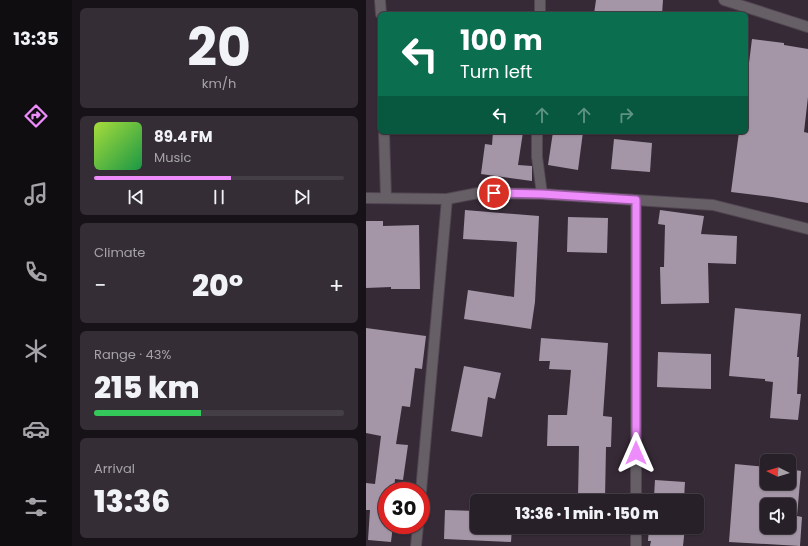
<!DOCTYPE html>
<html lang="en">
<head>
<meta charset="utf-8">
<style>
  :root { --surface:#282029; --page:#342d35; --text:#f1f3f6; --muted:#a5a3a8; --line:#443e46; --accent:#ed8cfa }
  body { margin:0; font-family:Poppins,sans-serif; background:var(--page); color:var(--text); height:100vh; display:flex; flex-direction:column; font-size:15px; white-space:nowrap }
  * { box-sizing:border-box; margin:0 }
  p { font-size:13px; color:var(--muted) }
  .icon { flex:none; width:22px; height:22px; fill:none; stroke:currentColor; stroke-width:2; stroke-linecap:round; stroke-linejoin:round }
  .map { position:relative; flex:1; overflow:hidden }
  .sheet { display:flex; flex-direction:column; gap:8px; padding:8px; background:#161217; width:294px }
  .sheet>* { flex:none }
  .hud { position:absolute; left:12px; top:12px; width:370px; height:122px; border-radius:6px; box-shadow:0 1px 3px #0004,0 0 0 1px var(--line); background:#0b6e4f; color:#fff; overflow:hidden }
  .needle { width:26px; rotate:275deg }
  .controls { position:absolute; left:394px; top:454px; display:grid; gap:8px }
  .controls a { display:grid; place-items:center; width:36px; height:36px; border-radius:6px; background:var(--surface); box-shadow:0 1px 3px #0004,0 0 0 1px var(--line); font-size:20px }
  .speed { position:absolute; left:12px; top:482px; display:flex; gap:8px; font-size:20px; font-weight:700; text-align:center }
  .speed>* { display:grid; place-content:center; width:52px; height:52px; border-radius:50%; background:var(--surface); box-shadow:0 1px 3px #0004,0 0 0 1px var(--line); line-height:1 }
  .speed .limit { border:6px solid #d22; background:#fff; color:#111 }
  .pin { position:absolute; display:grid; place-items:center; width:34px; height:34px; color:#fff; margin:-17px; border:2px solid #fff; border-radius:50%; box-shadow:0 1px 4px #0007 }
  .me { position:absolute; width:44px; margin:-22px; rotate:0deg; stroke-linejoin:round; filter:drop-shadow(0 0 3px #0008) }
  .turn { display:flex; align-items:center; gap:14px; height:84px; padding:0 16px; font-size:18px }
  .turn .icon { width:52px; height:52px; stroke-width:2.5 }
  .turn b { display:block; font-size:28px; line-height:34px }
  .lanes { display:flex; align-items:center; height:38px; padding:0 16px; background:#0003; justify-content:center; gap:20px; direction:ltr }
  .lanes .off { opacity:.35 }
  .big { font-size:30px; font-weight:800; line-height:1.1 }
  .sheet .tile { flex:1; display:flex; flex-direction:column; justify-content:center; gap:6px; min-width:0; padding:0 14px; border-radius:6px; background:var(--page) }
  .sheet .dial { align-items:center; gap:0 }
  .dial b { font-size:52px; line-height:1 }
  .song { display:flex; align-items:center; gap:12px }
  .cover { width:48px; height:48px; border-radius:6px; background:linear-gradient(135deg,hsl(80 70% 55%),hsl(140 70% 35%)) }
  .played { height:4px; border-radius:2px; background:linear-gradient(90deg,var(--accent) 55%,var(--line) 55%) }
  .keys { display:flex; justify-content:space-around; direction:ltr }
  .heat { display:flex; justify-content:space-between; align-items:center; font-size:22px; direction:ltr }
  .charge { height:6px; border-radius:3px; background:linear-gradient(90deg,#34c759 43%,var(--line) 0) }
  .trip { position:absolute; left:104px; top:494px; width:234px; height:40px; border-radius:6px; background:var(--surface); box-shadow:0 1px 3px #0004,0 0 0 1px var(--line); font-weight:800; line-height:40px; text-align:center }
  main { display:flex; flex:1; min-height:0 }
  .tabs { display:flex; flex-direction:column; width:72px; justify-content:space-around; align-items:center; background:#100d10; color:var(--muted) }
  .tabs .icon { width:28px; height:28px }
  .tabs .selected { color:var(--accent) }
  .tabs b { font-size:18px; color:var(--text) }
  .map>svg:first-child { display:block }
</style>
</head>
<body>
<main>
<nav class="tabs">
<b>13:35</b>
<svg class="icon selected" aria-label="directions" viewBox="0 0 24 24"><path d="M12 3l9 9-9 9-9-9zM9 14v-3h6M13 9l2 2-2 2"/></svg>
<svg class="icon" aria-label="music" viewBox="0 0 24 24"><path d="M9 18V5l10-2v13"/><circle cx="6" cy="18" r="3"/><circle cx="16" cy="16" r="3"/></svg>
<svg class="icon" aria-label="phone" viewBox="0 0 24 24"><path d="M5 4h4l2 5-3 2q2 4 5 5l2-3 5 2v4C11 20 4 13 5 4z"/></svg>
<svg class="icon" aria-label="climate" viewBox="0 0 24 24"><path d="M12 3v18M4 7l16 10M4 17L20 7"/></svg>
<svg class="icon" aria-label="car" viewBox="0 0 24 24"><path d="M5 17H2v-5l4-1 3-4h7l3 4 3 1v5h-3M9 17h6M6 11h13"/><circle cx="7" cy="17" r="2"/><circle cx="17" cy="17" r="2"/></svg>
<svg class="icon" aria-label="filters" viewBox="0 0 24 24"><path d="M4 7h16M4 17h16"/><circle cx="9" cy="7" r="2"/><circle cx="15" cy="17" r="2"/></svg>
</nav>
<section class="sheet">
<div class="tile dial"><b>20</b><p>km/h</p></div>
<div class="tile">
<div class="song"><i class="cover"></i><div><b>89.4 FM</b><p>Music</p></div></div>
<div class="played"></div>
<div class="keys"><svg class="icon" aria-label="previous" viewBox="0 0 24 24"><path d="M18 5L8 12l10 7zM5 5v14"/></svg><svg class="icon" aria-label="pause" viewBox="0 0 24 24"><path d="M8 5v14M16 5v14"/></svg><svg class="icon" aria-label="next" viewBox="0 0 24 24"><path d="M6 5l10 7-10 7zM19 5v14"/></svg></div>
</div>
<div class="tile"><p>Climate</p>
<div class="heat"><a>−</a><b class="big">20°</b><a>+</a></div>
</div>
<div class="tile"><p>Range · 43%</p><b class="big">215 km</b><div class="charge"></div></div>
<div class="tile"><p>Arrival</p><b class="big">13:36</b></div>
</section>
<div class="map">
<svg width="442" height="546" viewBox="0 0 442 546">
  <rect width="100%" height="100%" fill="#362a37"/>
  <!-- building -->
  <g fill="#a496a6" fill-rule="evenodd">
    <polygon points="230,0 297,0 296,14 228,14"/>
    <polygon points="386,39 418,43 418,45 442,49 442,97 438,132 442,133 442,203 406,197 365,192 373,132 380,132 380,87"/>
    <polygon points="127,132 157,132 152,165 166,166 166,181 115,174 119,144 126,145"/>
    <polygon points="187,132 217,132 212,170 182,165"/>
    <polygon points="248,139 286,143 284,172 245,169"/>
    <polygon points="99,210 173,216 169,302 165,329 98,319 102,290 148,297 151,242 97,239"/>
    <polygon points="294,210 338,216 335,234 371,236 370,264 342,263 343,303 295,304 294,267 298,267 299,225 292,224"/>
    <polygon points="202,217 242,218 241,253 201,252"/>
    <polygon points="0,221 17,221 17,226 53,225 54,289 25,289 25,287 0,288"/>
    <polygon points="369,308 435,314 431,357 433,357 431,394 435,394 432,420 404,418 407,382 399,381 399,379 363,376"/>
    <polygon points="0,328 60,336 56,369 49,368 44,407 36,406 30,444 42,445 37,480 29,479 28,491 21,491 21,525 27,525 25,542 2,540 4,510 0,510 0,483 9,484 15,436 0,433"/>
    <polygon points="175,338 242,343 237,416 246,417 245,447 240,447 239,499 212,498 213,446 181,446 182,415 201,415 205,370 183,369 184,361 173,361"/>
    <polygon points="292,352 345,354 345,389 291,387"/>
    <polygon points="98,366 135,373 129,399 122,397 116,437 85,431"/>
    <path d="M369,464L401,467V483H423V469L435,471L431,516L436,517L434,546L363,542ZM401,505H423V527H401Z"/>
    <polygon points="289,480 319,482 318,499 288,497"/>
    <polygon points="79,510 111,511 111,527 146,527 145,542 78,539"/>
    <polygon points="283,527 319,527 317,546 284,546 285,541 282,541"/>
  </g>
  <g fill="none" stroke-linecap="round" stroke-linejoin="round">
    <!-- minor casing -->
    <g stroke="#514552" stroke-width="12">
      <g id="minor">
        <polyline points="14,0 15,14"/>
        <polyline points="358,0 442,27"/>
        <polyline points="174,14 174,0"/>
        <polyline points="18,132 20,198"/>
        <polyline points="171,132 171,157 176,194"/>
        <polyline points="0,198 81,199"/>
        <polyline points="270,200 270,501"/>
        <polyline points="55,491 81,199 112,193 176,194 347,205 442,229"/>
        <polyline points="270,527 270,546"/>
        <polyline points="50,546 52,525"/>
      </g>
    </g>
    <!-- minor -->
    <use href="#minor" stroke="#666066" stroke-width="10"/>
  </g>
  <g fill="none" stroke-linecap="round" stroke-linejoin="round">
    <!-- route casing -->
    <g stroke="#9a5ba2" stroke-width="10">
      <polyline id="route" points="128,193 176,194 270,200 270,453"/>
    </g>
    <!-- route -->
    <use href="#route" stroke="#ed8cfa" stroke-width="7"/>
  </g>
</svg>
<div class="controls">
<a><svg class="needle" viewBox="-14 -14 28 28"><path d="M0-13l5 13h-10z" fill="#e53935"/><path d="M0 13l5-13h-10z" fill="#a5a3a8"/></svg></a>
<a><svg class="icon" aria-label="sound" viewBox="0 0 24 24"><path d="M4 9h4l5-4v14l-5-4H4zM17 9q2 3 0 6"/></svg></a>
</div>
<div class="speed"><div class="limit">30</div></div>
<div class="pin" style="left:128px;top:193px;background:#d93025"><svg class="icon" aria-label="arrive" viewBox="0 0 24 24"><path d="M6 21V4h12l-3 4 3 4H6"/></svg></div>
<svg class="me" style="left:270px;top:453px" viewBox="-20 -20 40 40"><path d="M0-17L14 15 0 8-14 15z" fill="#ed8cfa" stroke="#fff" stroke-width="4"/></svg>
<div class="trip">13:36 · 1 min · 150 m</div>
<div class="hud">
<div class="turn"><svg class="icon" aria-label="left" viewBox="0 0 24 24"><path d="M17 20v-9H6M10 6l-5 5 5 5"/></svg><div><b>100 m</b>Turn left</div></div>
<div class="lanes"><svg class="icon" aria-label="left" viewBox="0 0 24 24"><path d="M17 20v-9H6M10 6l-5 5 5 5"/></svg><svg class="icon off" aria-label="ahead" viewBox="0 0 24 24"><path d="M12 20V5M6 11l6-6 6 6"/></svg><svg class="icon off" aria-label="ahead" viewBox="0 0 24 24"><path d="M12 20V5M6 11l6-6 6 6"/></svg><svg class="icon off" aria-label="right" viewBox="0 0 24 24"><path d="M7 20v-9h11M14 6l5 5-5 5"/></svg></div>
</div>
</div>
</main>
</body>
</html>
